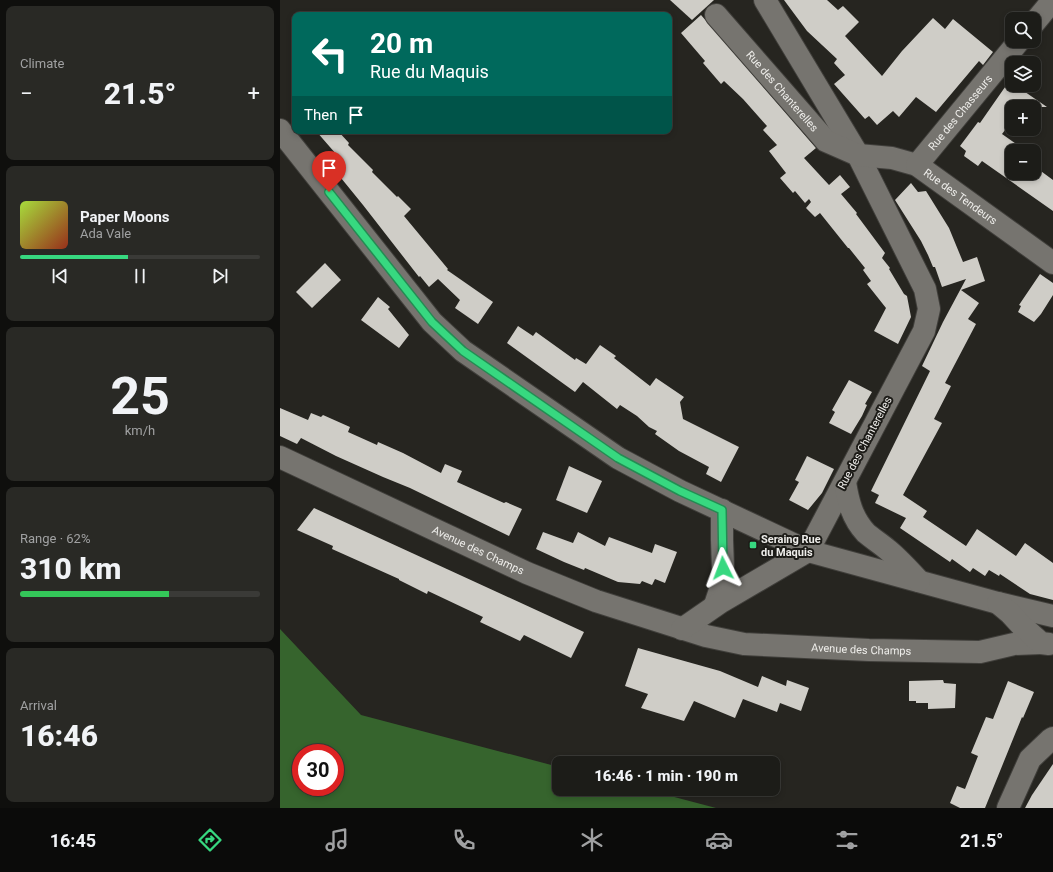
<!DOCTYPE html>
<html lang="en">
<head>
<meta charset="utf-8">
<style>
  :root { --surface:#1c1c18; --page:#292925; --text:#f1f3f6; --muted:#a0a1a2; --line:#3a3a37; --accent:#37d880 }
  body { margin:0; font-family:Roboto,sans-serif; background:var(--page); color:var(--text); height:100vh; display:flex; flex-direction:column; font-size:15px; white-space:nowrap }
  * { box-sizing:border-box; margin:0 }
  p { font-size:13px; color:var(--muted) }
  .icon { flex:none; width:22px; height:22px; fill:none; stroke:currentColor; stroke-width:2; stroke-linecap:round; stroke-linejoin:round }
  .map { position:relative; flex:1; overflow:hidden }
  .panel { display:flex; flex-direction:column; gap:6px; padding:6px; background:#0f0f0d; width:280px }
  .panel>* { flex:none }
  .guide { position:absolute; left:12px; top:12px; width:380px; height:122px; border-radius:8px; box-shadow:0 2px 6px #0003,0 0 0 1px var(--line); background:#00695c; color:#fff; overflow:hidden }
  .buttons { position:absolute; left:725px; top:12px; display:grid; gap:8px }
  .buttons a { display:grid; place-items:center; width:36px; height:36px; border-radius:8px; background:var(--surface); box-shadow:0 2px 6px #0003,0 0 0 1px var(--line); font-size:20px }
  .speed { position:absolute; left:12px; top:744px; display:flex; gap:8px; font-size:20px; font-weight:700; text-align:center }
  .speed>* { display:grid; place-content:center; width:52px; height:52px; border-radius:50%; background:var(--surface); box-shadow:0 2px 6px #0003,0 0 0 1px var(--line); line-height:1 }
  .speed .limit { border:6px solid #d22; background:#fff; color:#111 }
  .pin { position:absolute; display:grid; place-items:center; width:34px; height:34px; color:#fff; margin:-41px -17px; border-radius:50% 50% 50% 0; rotate:-45deg; box-shadow:0 0 4px #0007 }
  .pin .icon { rotate:45deg }
  .me { position:absolute; width:44px; margin:-22px; rotate:357deg; stroke-linejoin:round; filter:drop-shadow(0 0 3px #0008) }
  .turn { display:flex; align-items:center; gap:14px; height:84px; padding:0 12px; font-size:18px }
  .turn .icon { width:52px; height:52px; stroke-width:2.5 }
  .turn b { display:block; font-size:28px; line-height:34px }
  .then { display:flex; align-items:center; height:38px; padding:0 12px; background:#0003; gap:8px; font-size:15px }
  .big { font-size:30px; font-weight:800; line-height:1.1 }
  .panel .widget { flex:1; display:flex; flex-direction:column; justify-content:center; gap:6px; min-width:0; padding:0 14px; border-radius:8px; background:var(--page) }
  .panel .dial { align-items:center; gap:0 }
  .dial b { font-size:52px; line-height:1 }
  .song { display:flex; align-items:center; gap:12px }
  .cover { width:48px; height:48px; border-radius:6px; background:linear-gradient(135deg,hsl(80 70% 55%),hsl(10 70% 35%)) }
  .played { height:4px; border-radius:2px; background:linear-gradient(90deg,var(--accent) 45%,var(--line) 45%) }
  .keys { display:flex; justify-content:space-around; direction:ltr }
  .heat { display:flex; justify-content:space-between; align-items:center; font-size:22px; direction:ltr }
  .charge { height:6px; border-radius:3px; background:linear-gradient(90deg,#34c759 62%,var(--line) 0) }
  .trip { position:absolute; left:272px; top:756px; width:228px; height:40px; border-radius:8px; background:var(--surface); box-shadow:0 2px 6px #0003,0 0 0 1px var(--line); font-weight:800; line-height:40px; text-align:center }
  .tabs { display:flex; height:64px; justify-content:space-around; align-items:center; background:#0b0b0a; color:var(--muted) }
  .tabs .icon { width:28px; height:28px }
  .tabs .selected { color:var(--accent) }
  .tabs b { font-size:18px; color:var(--text) }
  main { display:flex; flex:1; min-height:0 }
  .map>svg:first-child { display:block }
</style>
</head>
<body>
<main>
<section class="panel">
<div class="widget"><p>Climate</p>
<div class="heat"><a>−</a><b class="big">21.5°</b><a>+</a></div>
</div>
<div class="widget">
<div class="song"><i class="cover"></i><div><b>Paper Moons</b><p>Ada Vale</p></div></div>
<div class="played"></div>
<div class="keys"><svg class="icon" aria-label="previous" viewBox="0 0 24 24"><path d="M18 5L8 12l10 7zM5 5v14"/></svg><svg class="icon" aria-label="pause" viewBox="0 0 24 24"><path d="M8 5v14M16 5v14"/></svg><svg class="icon" aria-label="next" viewBox="0 0 24 24"><path d="M6 5l10 7-10 7zM19 5v14"/></svg></div>
</div>
<div class="widget dial"><b>25</b><p>km/h</p></div>
<div class="widget"><p>Range · 62%</p><b class="big">310 km</b><div class="charge"></div></div>
<div class="widget"><p>Arrival</p><b class="big">16:46</b></div>
</section>
<div class="map">
<svg width="773" height="808" viewBox="0 0 773 808">
  <rect width="100%" height="100%" fill="#262520"/>
  <!-- forest -->
  <path fill="#36642d" fill-rule="evenodd" d="M0,629L81,715L279,767V789H364L436,808H0ZM21,753H55V787H21Z"/>
  <!-- building -->
  <g fill="#cfcdc7">
    <polygon points="390,0 434,0 412,20"/>
    <polygon points="504,0 547,0 558,10 563,6 579,22 565,36 602,76 622,51 653,18 665,29 673,19 713,52 703,65 699,61 656,112 636,97 619,117 613,111 597,125 589,116 585,119 554,84 565,75 554,63 557,59 527,31"/>
    <polygon points="421,15 536,148 524,158 549,185 560,175 570,187 561,194 577,213 576,214 605,253 602,258 610,268 609,269 624,294 627,296 631,317 618,344 594,331 606,308 587,284 591,281 583,270 585,268 569,248 568,248 540,213 535,217 526,208 531,202 529,199 525,203 515,191 513,193 500,178 506,173 489,151 497,145 483,130 487,126 463,99 444,81 441,84 423,63 425,61 401,33"/>
    <polygon points="732,77 732,85 735,85 767,107 732,107 732,121 722,134 746,151 732,151 732,173 754,173 754,166 773,180 773,211 702,161 698,166 684,156 686,151 680,146 698,122 700,123"/>
    <polygon points="36,131 58,131 69,143 68,145 93,170 92,172 117,197 118,196 131,209 124,216 168,269 167,270 213,302 198,324 175,308 180,300 158,279 149,287 140,276 139,277 83,205 48,162 56,154"/>
    <polygon points="631,183 638,192 646,191 669,228 683,262 697,257 705,281 681,290 699,303 688,319 696,324 665,383 671,386 654,419 662,423 623,495 647,511 643,517 686,546 697,529 736,556 745,543 773,563 773,600 750,594 720,574 719,576 709,570 705,576 693,568 690,572 672,559 670,562 620,528 626,518 595,503 599,495 591,491 650,371 642,366 663,322 686,279 662,287 655,267 653,267 648,255 641,241 615,200"/>
    <polygon points="45,263 61,280 32,308 16,292"/>
    <polygon points="760,274 773,283 773,295 761,314 754,322 738,312 741,306 739,305"/>
    <polygon points="98,297 110,307 108,309 129,335 119,348 81,320"/>
    <polygon points="238,326 253,336 256,332 295,360 296,358 306,364 320,345 336,356 334,358 370,386 376,378 404,397 400,402 403,419 459,447 441,482 426,474 429,467 399,451 375,434 377,431 369,427 357,416 340,405 337,409 303,382 295,392 227,343"/>
    <polygon points="569,380 592,392 585,404 587,405 582,416 571,434 549,423 555,412 552,410"/>
    <polygon points="0,408 28,420 31,413 41,417 43,415 70,427 68,432 97,445 98,442 123,453 161,473 165,464 182,471 177,482 224,503 226,502 242,509 229,536 130,488 103,477 56,456 21,438 17,444 0,436"/>
    <polygon points="527,456 554,469 542,493 528,510 509,500 519,482 515,480"/>
    <polygon points="289,466 322,481 307,513 276,500"/>
    <polygon points="34,508 304,632 291,658 244,635 240,641 200,622 203,617 148,591 147,594 119,580 119,579 52,549 53,546 17,530"/>
    <polygon points="263,532 293,543 298,532 325,546 329,537 372,553 375,544 397,552 385,583 375,579 372,585 362,581 360,584 338,582 305,568 304,570 284,562 256,549"/>
    <polygon points="358,648 440,671 478,687 482,676 506,686 507,680 529,688 521,711 500,703 497,712 463,699 455,718 414,701 404,721 361,708 368,694 345,686"/>
    <polygon points="663,680 664,683 676,684 675,708 648,709 648,703 636,703 636,701 629,701 629,681"/>
    <polygon points="728,681 754,692 743,718 742,717 705,808 680,808 670,803 677,786 685,789 698,756 691,753 706,717 713,719"/>
    <polygon points="773,764 773,808 745,808 752,795"/>
  </g>
  <g fill="none" stroke-linecap="round" stroke-linejoin="round">
    <!-- minor casing -->
    <g stroke="#403f3b" stroke-width="24">
      <g id="minor">
        <polyline points="485,0 578,155 645,289 649,309 644,331 528,551"/>
        <path id="s1" d="M436,15L546,141L578,155L612,158L637,165L773,263"/>
        <polyline points="754,23 773,0"/>
        <polyline points="0,130 152,322 183,351 338,458 400,491 528,551 718,603 773,616"/>
        <path id="s2" d="M637,165L739,41"/>
        <path id="s3" d="M0,457L247,573L316,601L426,636L464,644L589,650L700,652L734,644L761,643"/>
        <path d="M565,482C568,501 572,518 586,533C593,539 601,544 608,550C619,559 629,570 639,581"/>
        <polyline points="718,603 730,613 741,625 761,643 769,644"/>
        <polyline points="435,605 442,584 443,568 442,540 442,510"/>
        <polyline points="402,629 441,602 528,551"/>
        <polyline points="728,808 750,759 770,740 773,738"/>
      </g>
    </g>
    <!-- minor -->
    <use href="#minor" stroke="#76746f" stroke-width="22"/>
  </g>
  <g fill="none" stroke-linecap="round" stroke-linejoin="round">
    <!-- route casing -->
    <g stroke="#248c53" stroke-width="10">
      <polyline id="route" points="49,192 152,322 183,351 338,458 400,491 442,510 443,568"/>
    </g>
    <!-- route -->
    <use href="#route" stroke="#37d880" stroke-width="7"/>
  </g>
  <!-- markers -->
  <rect fill="#37d880" stroke="#1c1b17" stroke-width="1.5" x="469" y="541" width="8" height="8" rx="2"/>
  <g text-anchor="middle" dominant-baseline="central" stroke-width="4" stroke-linejoin="round" paint-order="stroke">
    <!-- street labels -->
    <g font-size="11" fill="#eeedea" stroke="#1c1b17">
      <text stroke="none"><textPath href="#s1" startOffset="101">Rue des Chanterelles</textPath></text>
      <text stroke="none"><textPath href="#s2" startOffset="68">Rue des Chasseurs</textPath></text>
      <text stroke="none"><textPath href="#s1" startOffset="316">Rue des Tendeurs</textPath></text>
      <text transform="translate(585 443) rotate(-62)">Rue des Chanterelles</text>
      <text stroke="none"><textPath href="#s3" startOffset="219">Avenue des Champs</textPath></text>
      <text stroke="none"><textPath href="#s3" startOffset="619">Avenue des Champs</textPath></text>
    </g>
    <!-- poi labels -->
    <g font-size="11" font-weight="bold" fill="#eeedea" stroke="#1c1b17" text-anchor="start">
      <text x="481" y="539">Seraing Rue<tspan x="481" dy="13">du Maquis</tspan></text>
    </g>
  </g>
</svg>
<div class="buttons">
<a><svg class="icon" aria-label="search" viewBox="0 0 24 24"><circle cx="10" cy="10" r="6"/><path d="M15 15l6 6"/></svg></a>
<a><svg class="icon" aria-label="layers" viewBox="0 0 24 24"><path d="M12 4l9 5-9 5-9-5zM3 14l9 5 9-5"/></svg></a>
<a>+</a>
<a>−</a>
</div>
<div class="speed"><div class="limit">30</div></div>
<div class="pin" style="left:49px;top:192px;background:#d93025"><svg class="icon" aria-label="arrive" viewBox="0 0 24 24"><path d="M6 21V4h12l-3 4 3 4H6"/></svg></div>
<svg class="me" style="left:443px;top:568px" viewBox="-20 -20 40 40"><path d="M0-17L14 15 0 8-14 15z" fill="#37d880" stroke="#fff" stroke-width="4"/></svg>
<div class="trip">16:46 · 1 min · 190 m</div>
<div class="guide">
<div class="turn"><svg class="icon" aria-label="left" viewBox="0 0 24 24"><path d="M17 20v-9H6M10 6l-5 5 5 5"/></svg><div><b>20 m</b>Rue du Maquis</div></div>
<div class="then">Then<svg class="icon" aria-label="arrive" viewBox="0 0 24 24"><path d="M6 21V4h12l-3 4 3 4H6"/></svg></div>
</div>
</div>
</main>
<nav class="tabs">
<b>16:45</b>
<svg class="icon selected" aria-label="directions" viewBox="0 0 24 24"><path d="M12 3l9 9-9 9-9-9zM9 14v-3h6M13 9l2 2-2 2"/></svg>
<svg class="icon" aria-label="music" viewBox="0 0 24 24"><path d="M9 18V5l10-2v13"/><circle cx="6" cy="18" r="3"/><circle cx="16" cy="16" r="3"/></svg>
<svg class="icon" aria-label="phone" viewBox="0 0 24 24"><path d="M5 4h4l2 5-3 2q2 4 5 5l2-3 5 2v4C11 20 4 13 5 4z"/></svg>
<svg class="icon" aria-label="climate" viewBox="0 0 24 24"><path d="M12 3v18M4 7l16 10M4 17L20 7"/></svg>
<svg class="icon" aria-label="car" viewBox="0 0 24 24"><path d="M5 17H2v-5l4-1 3-4h7l3 4 3 1v5h-3M9 17h6M6 11h13"/><circle cx="7" cy="17" r="2"/><circle cx="17" cy="17" r="2"/></svg>
<svg class="icon" aria-label="filters" viewBox="0 0 24 24"><path d="M4 7h16M4 17h16"/><circle cx="9" cy="7" r="2"/><circle cx="15" cy="17" r="2"/></svg>
<b>21.5°</b>
</nav>
</body>
</html>
